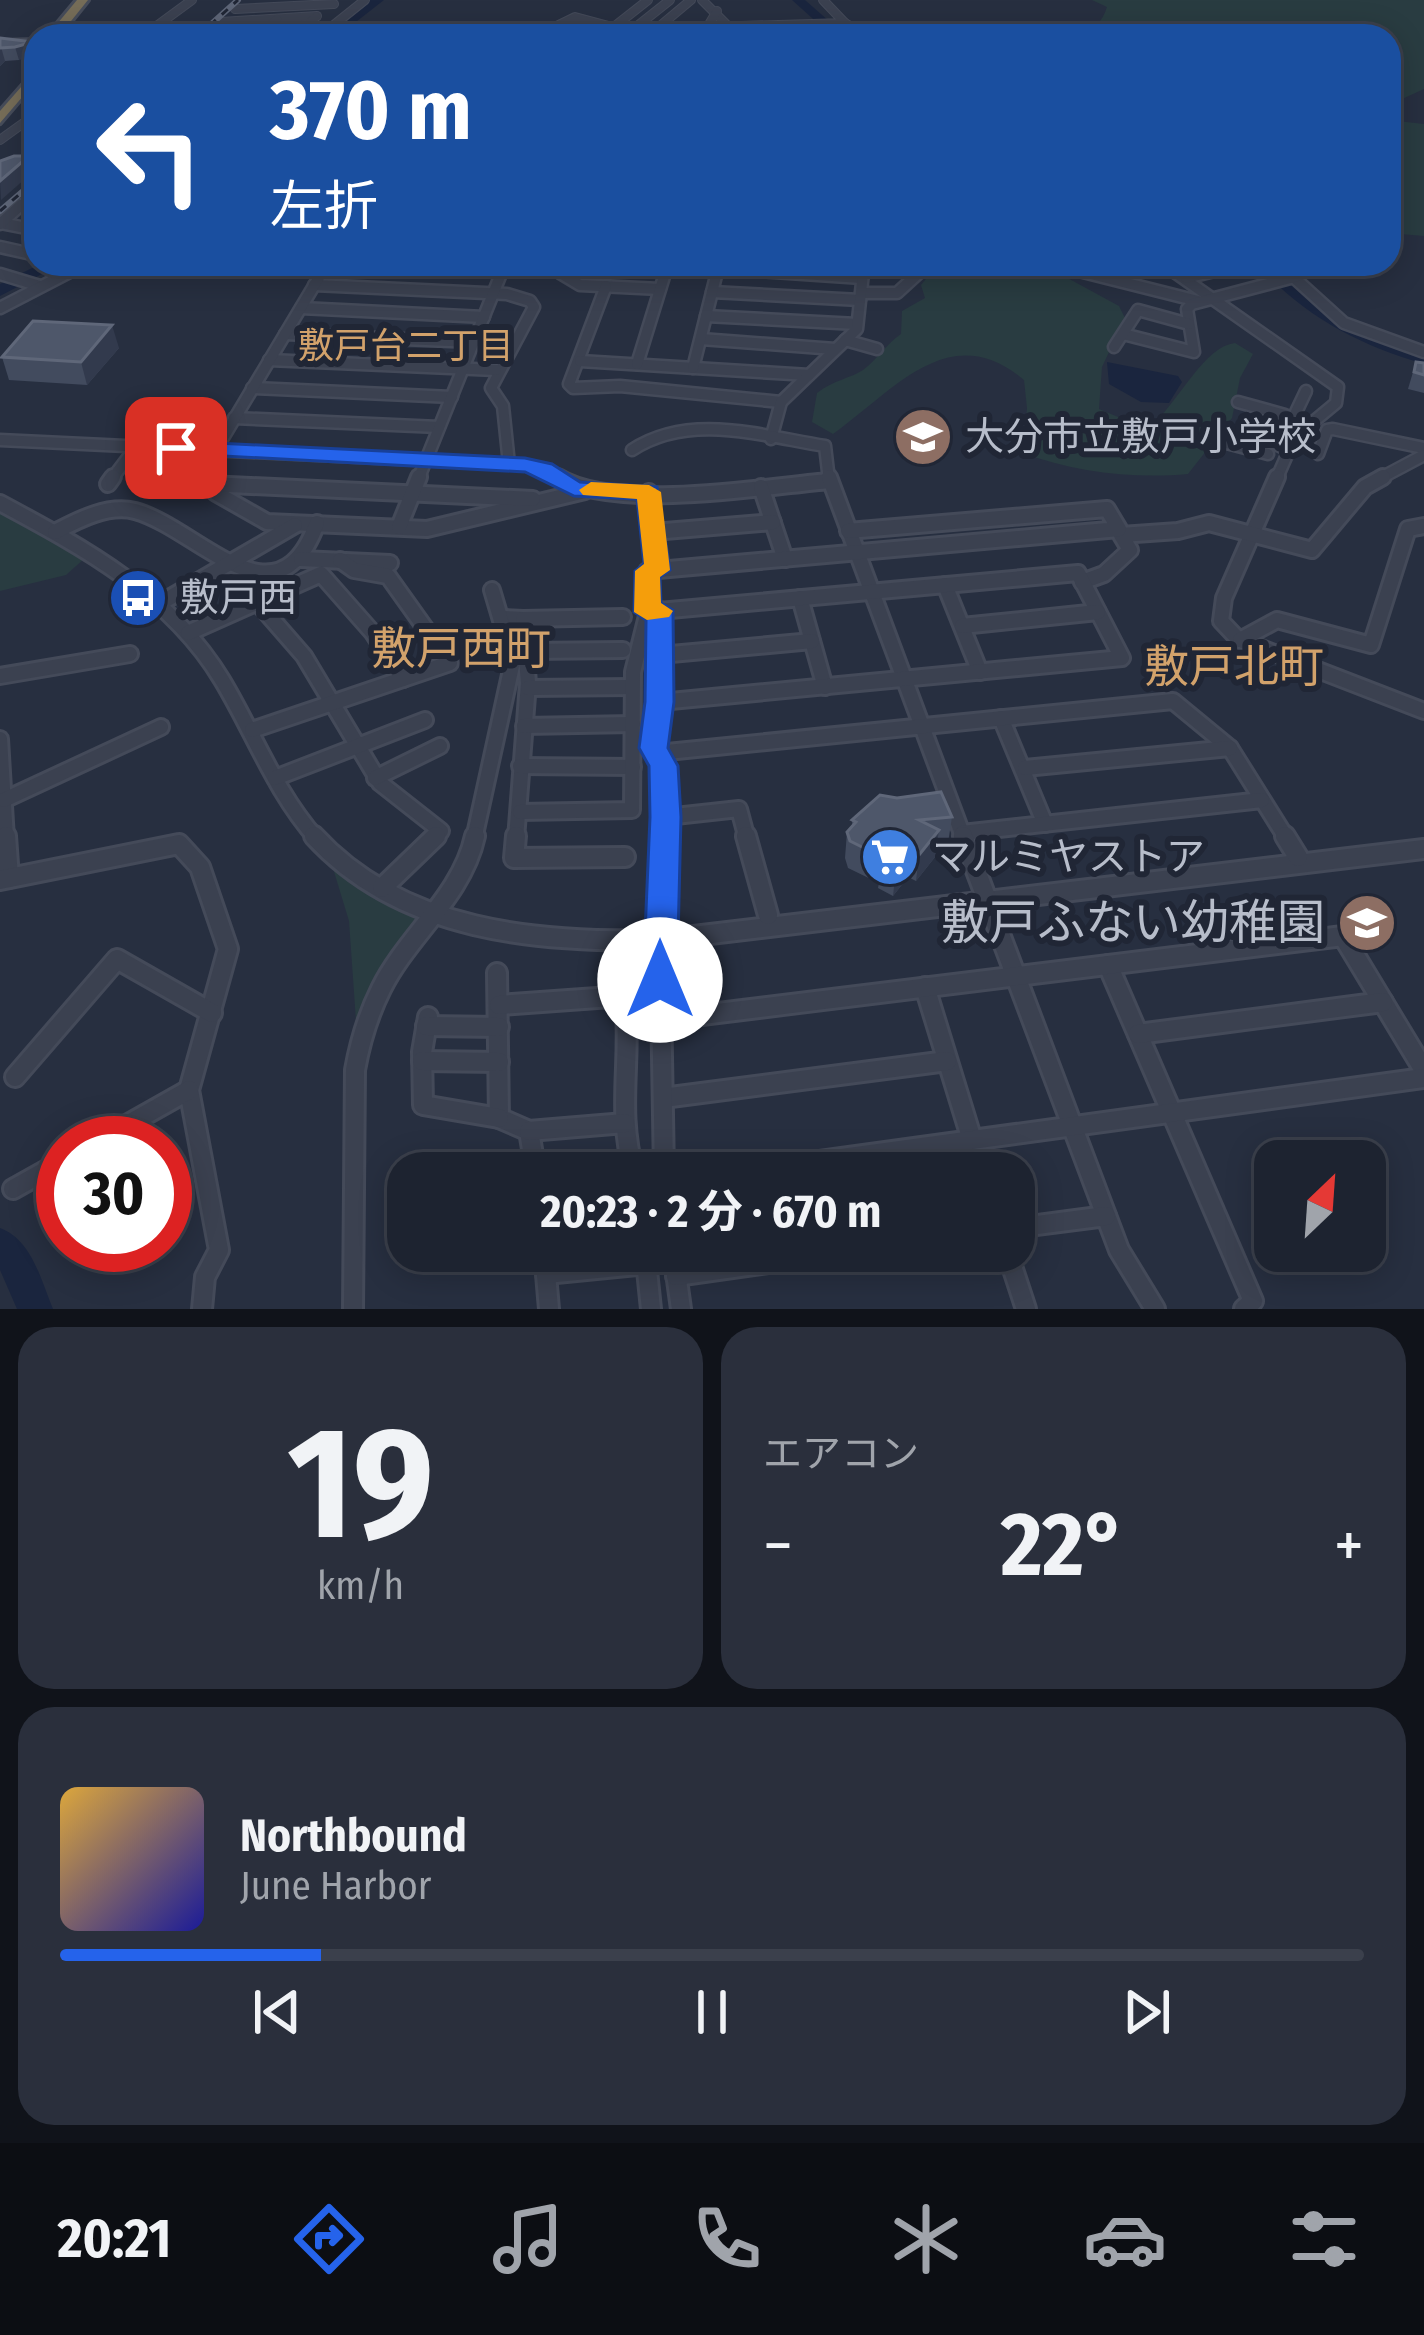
<!DOCTYPE html>
<html lang="ja">
<head>
<meta charset="utf-8">
<style>
  :root { --surface:#1d2330; --page:#2a2f3c; --text:#f1f3f6; --muted:#a0a4ab; --line:#3b404c; --accent:#2563eb }
  body { margin:0; font-family:"Fira Sans Condensed","Noto Sans JP",sans-serif; background:var(--page); color:var(--text); height:100vh; display:flex; flex-direction:column; font-size:45px; white-space:nowrap }
  * { box-sizing:border-box; margin:0 }
  p { font-size:39px; color:var(--muted) }
  .icon { flex:none; width:66px; height:66px; fill:none; stroke:currentColor; stroke-width:2; stroke-linecap:round; stroke-linejoin:round }
  .map { position:relative; height:1309px; overflow:hidden }
  .details { display:flex; flex-direction:column; gap:18px; padding:18px; background:#10131a; flex:1 }
  .details>* { flex:none }
  .hud { position:absolute; left:24px; top:24px; width:1377px; height:252px; border-radius:36px; box-shadow:0 6px 30px #0003,0 0 0 3px var(--line); background:#1a4fa0; color:#fff; overflow:hidden }
  .needle { width:78px; rotate:25deg }
  .tools { position:absolute; left:1254px; top:1140px; display:grid; gap:24px }
  .tools a { display:grid; place-items:center; width:132px; height:132px; border-radius:24px; background:var(--surface); box-shadow:0 6px 30px #0003,0 0 0 3px var(--line); font-size:60px }
  .speed { position:absolute; left:36px; top:1116px; display:flex; gap:24px; font-size:60px; font-weight:700; text-align:center }
  .speed>* { display:grid; place-content:center; width:156px; height:156px; border-radius:50%; background:var(--surface); box-shadow:0 6px 30px #0003,0 0 0 3px var(--line); line-height:1 }
  .speed .limit { border:18px solid #d22; background:#fff; color:#111 }
  .pin { position:absolute; display:grid; place-items:center; width:102px; height:102px; color:#fff; margin:-51px; border-radius:24px; box-shadow:0 6px 18px #0006 }
  .me { position:absolute; width:132px; margin:-66px; rotate:0deg; stroke-linejoin:round; filter:drop-shadow(0 0 9px #0008) }
  .turn { display:flex; align-items:center; gap:42px; height:252px; padding:0 48px; font-size:54px }
  .turn .icon { width:156px; height:156px; stroke-width:2.5 }
  .turn b { display:block; font-size:84px; line-height:102px }
  .big { font-size:90px; font-weight:700; line-height:1.1 }
  .details .widget { flex:1; display:flex; flex-direction:column; justify-content:center; gap:18px; min-width:0; padding:0 42px; border-radius:36px; background:var(--page) }
  .details .dial { align-items:center; gap:0 }
  .dial b { font-size:156px; line-height:1 }
  .song { display:flex; align-items:center; gap:36px }
  .cover { width:144px; height:144px; border-radius:18px; background:linear-gradient(135deg,hsl(40 70% 55%),hsl(240 70% 35%)) }
  .played { height:12px; border-radius:6px; background:linear-gradient(90deg,var(--accent) 20%,var(--line) 20%) }
  .keys { display:flex; justify-content:space-around; direction:ltr }
  .heat { display:flex; justify-content:space-between; align-items:center; font-size:66px; direction:ltr }
  .details .tiles { flex:1; display:grid; gap:18px; grid-template-columns:1fr 1fr }
  .widget:last-child { grid-column:span 2 }
  .trip { position:absolute; left:387px; top:1152px; width:648px; height:120px; border-radius:36px; background:var(--surface); box-shadow:0 6px 30px #0003,0 0 0 3px var(--line); font-weight:700; line-height:120px; text-align:center }
  .tabs { display:flex; height:192px; justify-content:space-around; align-items:center; background:#0c0e13; color:var(--muted) }
  .tabs .icon { width:84px; height:84px }
  .tabs .on { color:var(--accent) }
  .tabs b { font-size:54px; color:var(--text) }
  .map>svg:first-child { display:block }
</style>
</head>
<body>
<div class="map">
<svg width="1424" height="1309" viewBox="0 0 1424 1309">
  <rect width="100%" height="100%" fill="#272f40"/>
  <!-- green -->
  <g fill="#293c41">
    <path d="M1092,0H1424V89L1389,105V36H1075C1092,32 1102,23 1107,7Z"/>
    <polygon points="1389,120 1424,124 1424,236 1389,233"/>
    <path d="M1051,269L1119,306L1125,318L1102,367L1099,409L1123,419L1155,422C1179,400 1205,346 1235,343L1253,354L1240,378L1232,418L1188,474C1134,479 1073,472 1023,453L1027,408L1024,380C949,317 894,391 833,434L812,422L817,393C834,380 851,378 863,370C877,360 886,344 901,334L902,311L925,298L921,285L930,274Z"/>
    <polygon points="0,508 85,558 66,575 0,591"/>
    <polygon points="332,865 418,918 372,985 356,1021 349,921"/>
  </g>
  <!-- water -->
  <polygon fill="#1a253e" points="1107,362 1178,376 1182,382 1169,403 1141,402 1109,384"/>
  <g fill="none" stroke-linecap="round" stroke-linejoin="round">
    <!-- river -->
    <g fill="#1a253e" fill-rule="evenodd">
      <polygon points="370,0 384,0 338,36 324,36"/>
      <polygon points="792,0 805,0 846,36 832,36"/>
      <polygon points="40,264 61,264 0,296 0,284"/>
      <path d="M1257,264H1275L1322,307L1347,322L1424,352V364C1358,345 1302,315 1257,264Z"/>
      <path d="M0,1228C32,1240 41,1280 53,1309H17L0,1270Z"/>
    </g>
    <!-- minor-far3 casing -->
    <g stroke="#444a59" stroke-width="10">
      <g id="minor-far3">
        <polyline points="702,0 730,28"/>
        <polyline points="235,9 334,4"/>
        <polyline points="221,22 317,16"/>
        <polyline points="845,23 867,36"/>
        <polyline points="615,26 648,0"/>
        <polyline points="631,31 670,0"/>
        <polyline points="210,33 256,36 277,19"/>
        <polyline points="143,36 192,0"/>
        <polyline points="293,36 316,17"/>
        <polyline points="320,36 365,0"/>
        <polyline points="536,36 575,17 646,36"/>
        <polyline points="648,36 691,0"/>
        <polyline points="702,36 717,11"/>
        <polyline points="714,36 741,26 845,23 823,0"/>
        <polyline points="915,36 936,33"/>
        <polyline points="0,140 36,114"/>
        <polyline points="18,208 36,192"/>
      </g>
    </g>
    <!-- minor-far2 casing -->
    <g stroke="#444a59" stroke-width="15">
      <g id="minor-far2">
        <polyline points="1,223 36,230"/>
        <polyline points="0,224 21,205"/>
        <polyline points="0,247 36,255"/>
        <polyline points="392,264 503,269 597,264"/>
        <polyline points="653,264 862,278"/>
        <polyline points="1051,264 1198,301"/>
        <polyline points="1163,264 1338,387 1336,403 1295,437 1276,480"/>
        <polyline points="1279,264 1344,323 1424,352"/>
        <polyline points="559,266 560,273 580,285 660,289"/>
        <polyline points="0,274 40,286"/>
        <polyline points="1186,278 1239,265"/>
        <polyline points="314,285 507,294 530,301 534,307 491,388 503,406 509,464"/>
        <polyline points="606,286 569,384 573,388 620,386 781,402"/>
        <polyline points="712,292 860,300"/>
        <polyline points="861,293 897,293 921,271 913,264"/>
        <polyline points="0,308 85,264"/>
        <polyline points="301,308 484,317"/>
        <polyline points="706,316 857,324"/>
        <polyline points="285,334 474,342"/>
        <polyline points="1123,334 1194,352 1187,309 1192,304 1298,276"/>
        <polyline points="701,339 835,349"/>
        <polyline points="845,340 877,349"/>
        <polyline points="1114,347 1138,310 1189,324"/>
        <polyline points="269,360 496,370"/>
        <polyline points="580,361 809,375"/>
        <polyline points="637,364 667,267"/>
        <polyline points="693,368 719,264"/>
        <polyline points="252,388 452,397"/>
        <polyline points="1238,402 1285,415 1272,439"/>
        <polyline points="234,418 439,427"/>
        <polyline points="1287,431 1306,391"/>
        <polyline points="771,439 781,402 857,329 864,264"/>
        <polyline points="0,440 525,465 563,480"/>
        <path d="M632,450C690,412 762,436 825,446L829,480"/>
        <polyline points="1268,454 1219,441 1223,432 1258,435 1290,451"/>
        <polyline points="1318,454 1327,430 1333,429 1424,448"/>
        <polyline points="111,480 136,447"/>
        <polyline points="207,480 205,468 327,264"/>
        <polyline points="418,480 503,269"/>
        <polyline points="1377,480 1424,455"/>
      </g>
    </g>
    <!-- minor-far1 casing -->
    <g stroke="#444a59" stroke-width="20">
      <g id="minor-far1">
        <polyline points="205,477 216,493 267,522 427,529 585,491"/>
        <path d="M558,477C614,512 762,487 829,481"/>
        <polyline points="829,477 964,839"/>
        <polyline points="1277,477 1224,598 1221,621 1238,639 1424,711"/>
        <polyline points="108,484 113,477"/>
        <polyline points="209,484 533,499"/>
        <polyline points="761,487 785,559"/>
        <polyline points="649,492 657,570"/>
        <path d="M0,503C84,548 171,595 222,680C254,733 275,792 317,839"/>
        <polyline points="399,527 419,477"/>
        <path d="M55,532C78,520 108,504 135,511C198,528 277,633 317,523"/>
        <polyline points="653,532 773,522"/>
        <polyline points="301,559 390,563"/>
        <polyline points="1082,582 1104,574 1130,550 1121,535 1178,531 1209,523 1312,550 1365,487 1383,477"/>
        <polyline points="945,585 980,672"/>
        <polyline points="800,598 825,687"/>
        <polyline points="257,602 304,656 380,783 441,831 433,839"/>
        <polyline points="159,604 295,525"/>
        <polyline points="660,610 660,702 653,748 664,766 665,839"/>
        <polyline points="648,612 1078,573 1122,658 660,702"/>
        <polyline points="504,618 523,619 528,683 516,839"/>
        <polyline points="523,619 623,617"/>
        <polyline points="962,626 1098,612"/>
        <polyline points="188,633 321,574 373,633 403,679"/>
        <polyline points="1240,640 1277,620 1371,645 1408,529 1424,526"/>
        <polyline points="527,651 623,650"/>
        <polyline points="660,655 812,641"/>
        <polyline points="0,676 130,654"/>
        <polyline points="528,688 632,687"/>
        <polyline points="1001,718 1045,824"/>
        <polyline points="524,726 633,724"/>
        <polyline points="252,730 450,663 388,576 354,570 340,560"/>
        <polyline points="0,739 6,839"/>
        <polyline points="657,753 1173,701 1230,748 1287,839"/>
        <polyline points="520,766 633,767"/>
        <polyline points="1025,768 1230,748"/>
        <polyline points="275,778 425,720"/>
        <polyline points="375,778 440,746"/>
        <polyline points="4,800 161,727"/>
        <polyline points="520,812 632,810 633,672 648,612 647,571 1119,529 1107,509 848,531"/>
        <polyline points="666,817 739,809 747,839"/>
        <polyline points="962,833 1262,800"/>
        <polyline points="474,839 513,661 492,590"/>
      </g>
    </g>
    <!-- minor casing -->
    <g stroke="#444a59" stroke-width="24">
      <g id="minor">
        <polyline points="6,836 9,878"/>
        <path d="M314,836C402,932 538,943 660,940L1424,849"/>
        <polyline points="516,836 514,858 625,857"/>
        <polyline points="746,836 768,915"/>
        <polyline points="963,836 1119,1250 1155,1309"/>
        <polyline points="1285,836 1298,857"/>
        <polyline points="0,880 179,844 200,867 228,949 189,1090 219,1250 205,1277 202,1309"/>
        <polyline points="382,888 436,836"/>
        <polyline points="1108,965 1253,1301 1244,1309"/>
        <polyline points="497,973 499,1118 529,1131 536,1173"/>
        <polyline points="925,987 972,1140"/>
        <path d="M499,1005L625,996C632,1060 616,1109 634,1173"/>
        <polyline points="428,1017 422,1052 423,1105 499,1118"/>
        <polyline points="661,1020 1343,936 1424,1070"/>
        <polyline points="426,1026 499,1027"/>
        <polyline points="1138,1034 1383,1002"/>
        <polyline points="422,1061 499,1062"/>
        <polyline points="15,1077 117,959 212,1013"/>
        <polyline points="663,1098 947,1061"/>
        <polyline points="529,1131 625,1123"/>
        <polyline points="95,1143 189,1090"/>
        <polyline points="664,1173 660,940 665,836"/>
        <polyline points="732,1173 1424,1078"/>
        <polyline points="13,1189 63,1161"/>
        <polyline points="1014,1228 1106,1216"/>
        <polyline points="544,1251 549,1309"/>
        <polyline points="645,1251 651,1309"/>
        <polyline points="673,1251 681,1309"/>
        <polyline points="1007,1251 1026,1309"/>
        <polyline points="546,1274 647,1264"/>
        <polyline points="676,1276 854,1251"/>
        <path d="M353,1309L355,1070C360,1042 368,1015 381,989C407,936 462,896 475,836"/>
      </g>
    </g>
    <!-- major casing -->
    <g stroke="#444a59" stroke-width="6">
      <polygon id="major" points="36,40 36,46 0,47 0,41"/>
    </g>
    <!-- highway casing -->
    <g stroke="#464c5a" stroke-width="6">
      <g id="highway">
        <polygon points="77,0 88,0 59,36 47,36"/>
        <polygon points="36,70 36,81 0,123 0,111"/>
      </g>
    </g>
    <!-- minor-far3 -->
    <use href="#minor-far3" stroke="#3b4150" stroke-width="8"/>
    <!-- minor-far2 -->
    <use href="#minor-far2" stroke="#3b4150" stroke-width="10"/>
    <!-- minor-far1 -->
    <use href="#minor-far1" stroke="#3b4150" stroke-width="14"/>
    <!-- minor -->
    <use href="#minor" stroke="#3b4150" stroke-width="18"/>
    <!-- major -->
    <use href="#major" fill="#596070" fill-rule="evenodd"/>
    <!-- highway -->
    <use href="#highway" fill="#766d58" fill-rule="evenodd"/>
    <!-- rail casing -->
    <g stroke="#5d6577" stroke-width="6">
      <g id="rail">
        <polyline points="198,36 238,0"/>
        <polyline points="0,211 36,180"/>
      </g>
    </g>
    <!-- rail -->
    <use href="#rail" stroke="#202635" stroke-width="3" stroke-dasharray="8" stroke-linecap="butt"/>
  </g>
  <!-- wall -->
  <g fill="#424b5e">
    <polygon points="0,38 33,42 19,60 5,61 0,66"/>
    <polygon points="119,348 87,385 9,380 2,357"/>
    <polygon points="1416,362 1424,363 1424,393 1408,389"/>
    <polygon points="952,817 948,843 937,844 935,857 916,881 908,877 893,896 878,888 879,883 848,868 845,858 847,832 852,826 852,820"/>
  </g>
  <!-- shaded-wall -->
  <g fill="#323a4d">
    <polygon points="33,42 36,56 19,60 15,47"/>
    <polygon points="1,47 5,61 0,66 0,48"/>
    <polygon points="29,156 34,171 1,200 0,181"/>
    <polygon points="112,325 119,348 87,385 81,362"/>
    <polygon points="939,830 935,857 916,881 919,855"/>
    <polygon points="912,851 908,877 893,896 896,869"/>
  </g>
  <!-- building -->
  <g fill="#4e576a" stroke="#5f6779" stroke-width="3">
    <polygon points="0,38 33,42 15,47 0,48"/>
    <polygon points="14,156 29,156 0,181 0,161"/>
    <polygon points="33,321 112,325 81,362 2,357"/>
    <polygon points="1416,362 1424,363 1424,375 1414,372"/>
    <polygon points="941,792 952,817 919,820 939,830 919,855 912,851 896,869 881,862 884,858 850,841 847,832 856,822 852,820 880,795 897,798"/>
  </g>
  <!-- route -->
  <polygon fill="#2563eb" stroke="#184099" stroke-width="3" points="176,441 525,458 552,464 580,482 657,487 670,570 660,577 661,603 673,610 674,702 668,748 678,766 681,817 677,980 672,989 660,993 648,989 643,980 650,817 649,766 639,748 645,702 646,620 634,612 635,571 644,564 637,499 574,496 525,472 167,453 167,443"/>
  <!-- slow -->
  <polygon fill="#f59e0b" points="591,482 649,485 661,492 670,570 660,577 661,603 673,611 669,617 647,620 634,612 635,571 644,564 637,499 583,495 579,490"/>
  <!-- icons -->
  <defs>
    <g id="school-disc" transform="scale(3)"><circle r="9.5" fill="#8d6e63" stroke="#202635"/><path d="M0-5L7-2L0 1L-7-2ZM-4 1L0 2.5L4 1V4Q0 6-4 4Z" fill="#fff"/></g>
    <g id="bus-disc" transform="scale(3)"><circle r="9.5" fill="#1a4fb4" stroke="#202635"/><path d="M-5-6H5V4H4V6H2V4H-2V6H-4V4H-5ZM-3.5-4V0h7V-4ZM-3.5 1.2v1.5H-2V1.2ZM2 1.2v1.5H3.5V1.2Z" fill="#fff"/></g>
    <g id="supermarket-disc" transform="scale(3)"><circle r="9.5" fill="#3f7fe0" stroke="#202635"/><path d="M-6-5.5h2.5l.6 2H6L4.5 2H-2.5L-4.4-4H-6ZM-1.5 3.2a1.3 1.3 0 1 0 .1 0ZM3 3.2a1.3 1.3 0 1 0 .1 0Z" fill="#fff"/></g>
  </defs>
  <g fill-rule="evenodd">
    <use href="#school-disc" x="923" y="437"/>
    <use href="#bus-disc" x="138" y="598"/>
    <use href="#supermarket-disc" x="890" y="857"/>
    <use href="#school-disc" x="1367" y="923"/>
  </g>
  <g text-anchor="middle" dominant-baseline="central" stroke-width="12" stroke-linejoin="round" paint-order="stroke">
    <!-- far-neighbourhood labels -->
    <g font-size="36" fill="#d2a26b" stroke="#202635">
      <text x="406" y="346">敷戸台二丁目</text>
    </g>
    <!-- poi labels -->
    <g font-size="39" fill="#b7bdca" stroke="#202635" text-anchor="start">
      <text x="965" y="437">大分市立敷戸小学校</text>
      <text x="180" y="598">敷戸西</text>
      <text x="932" y="857">マルミヤストア</text>
    </g>
    <!-- quarter labels -->
    <g font-size="45" fill="#d2a26b" stroke="#202635">
      <text x="461" y="649">敷戸西町</text>
      <text x="1234" y="667">敷戸北町</text>
    </g>
    <!-- near-poi labels -->
    <g font-size="48" fill="#b7bdca" stroke="#202635" text-anchor="end">
      <text x="1325" y="923">敷戸ふない幼稚園</text>
    </g>
  </g>
</svg>
<div class="tools">
<a><svg class="needle" viewBox="-14 -14 28 28"><path d="M0-13l5 13h-10z" fill="#e53935"/><path d="M0 13l5-13h-10z" fill="#a0a4ab"/></svg></a>
</div>
<div class="speed"><div class="limit">30</div></div>
<div class="pin" style="left:176px;top:448px;background:#d93025"><svg class="icon" aria-label="arrive" viewBox="0 0 24 24"><path d="M6 21V4h12l-3 4 3 4H6"/></svg></div>
<svg class="me" style="left:660px;top:980px" viewBox="-20 -20 40 40"><circle r="19" fill="#fff"/><path d="M0-13L10 11 0 6-10 11z" fill="#2563eb"/></svg>
<div class="trip">20:23 · 2 分 · 670 m</div>
<div class="hud">
<div class="turn"><svg class="icon" aria-label="left" viewBox="0 0 24 24"><path d="M17 20v-9H6M10 6l-5 5 5 5"/></svg><div><b>370 m</b>左折</div></div>
</div>
</div>
<section class="details">
<div class="tiles">
<div class="widget dial"><b>19</b><p>km/h</p></div>
<div class="widget"><p>エアコン</p>
<div class="heat"><a>−</a><b class="big">22°</b><a>+</a></div>
</div>
<div class="widget">
<div class="song"><i class="cover"></i><div><b>Northbound</b><p>June Harbor</p></div></div>
<div class="played"></div>
<div class="keys"><svg class="icon" aria-label="previous" viewBox="0 0 24 24"><path d="M18 5L8 12l10 7zM5 5v14"/></svg><svg class="icon" aria-label="pause" viewBox="0 0 24 24"><path d="M8 5v14M16 5v14"/></svg><svg class="icon" aria-label="next" viewBox="0 0 24 24"><path d="M6 5l10 7-10 7zM19 5v14"/></svg></div>
</div>
</div>
</section>
<nav class="tabs">
<b>20:21</b>
<svg class="icon on" aria-label="directions" viewBox="0 0 24 24"><path d="M12 3l9 9-9 9-9-9zM9 14v-3h6M13 9l2 2-2 2"/></svg>
<svg class="icon" aria-label="music" viewBox="0 0 24 24"><path d="M9 18V5l10-2v13"/><circle cx="6" cy="18" r="3"/><circle cx="16" cy="16" r="3"/></svg>
<svg class="icon" aria-label="phone" viewBox="0 0 24 24"><path d="M5 4h4l2 5-3 2q2 4 5 5l2-3 5 2v4C11 20 4 13 5 4z"/></svg>
<svg class="icon" aria-label="climate" viewBox="0 0 24 24"><path d="M12 3v18M4 7l16 10M4 17L20 7"/></svg>
<svg class="icon" aria-label="car" viewBox="0 0 24 24"><path d="M5 17H2v-5l4-1 3-4h7l3 4 3 1v5h-3M9 17h6M6 11h13"/><circle cx="7" cy="17" r="2"/><circle cx="17" cy="17" r="2"/></svg>
<svg class="icon" aria-label="filters" viewBox="0 0 24 24"><path d="M4 7h16M4 17h16"/><circle cx="9" cy="7" r="2"/><circle cx="15" cy="17" r="2"/></svg>
</nav>
</body>
</html>
